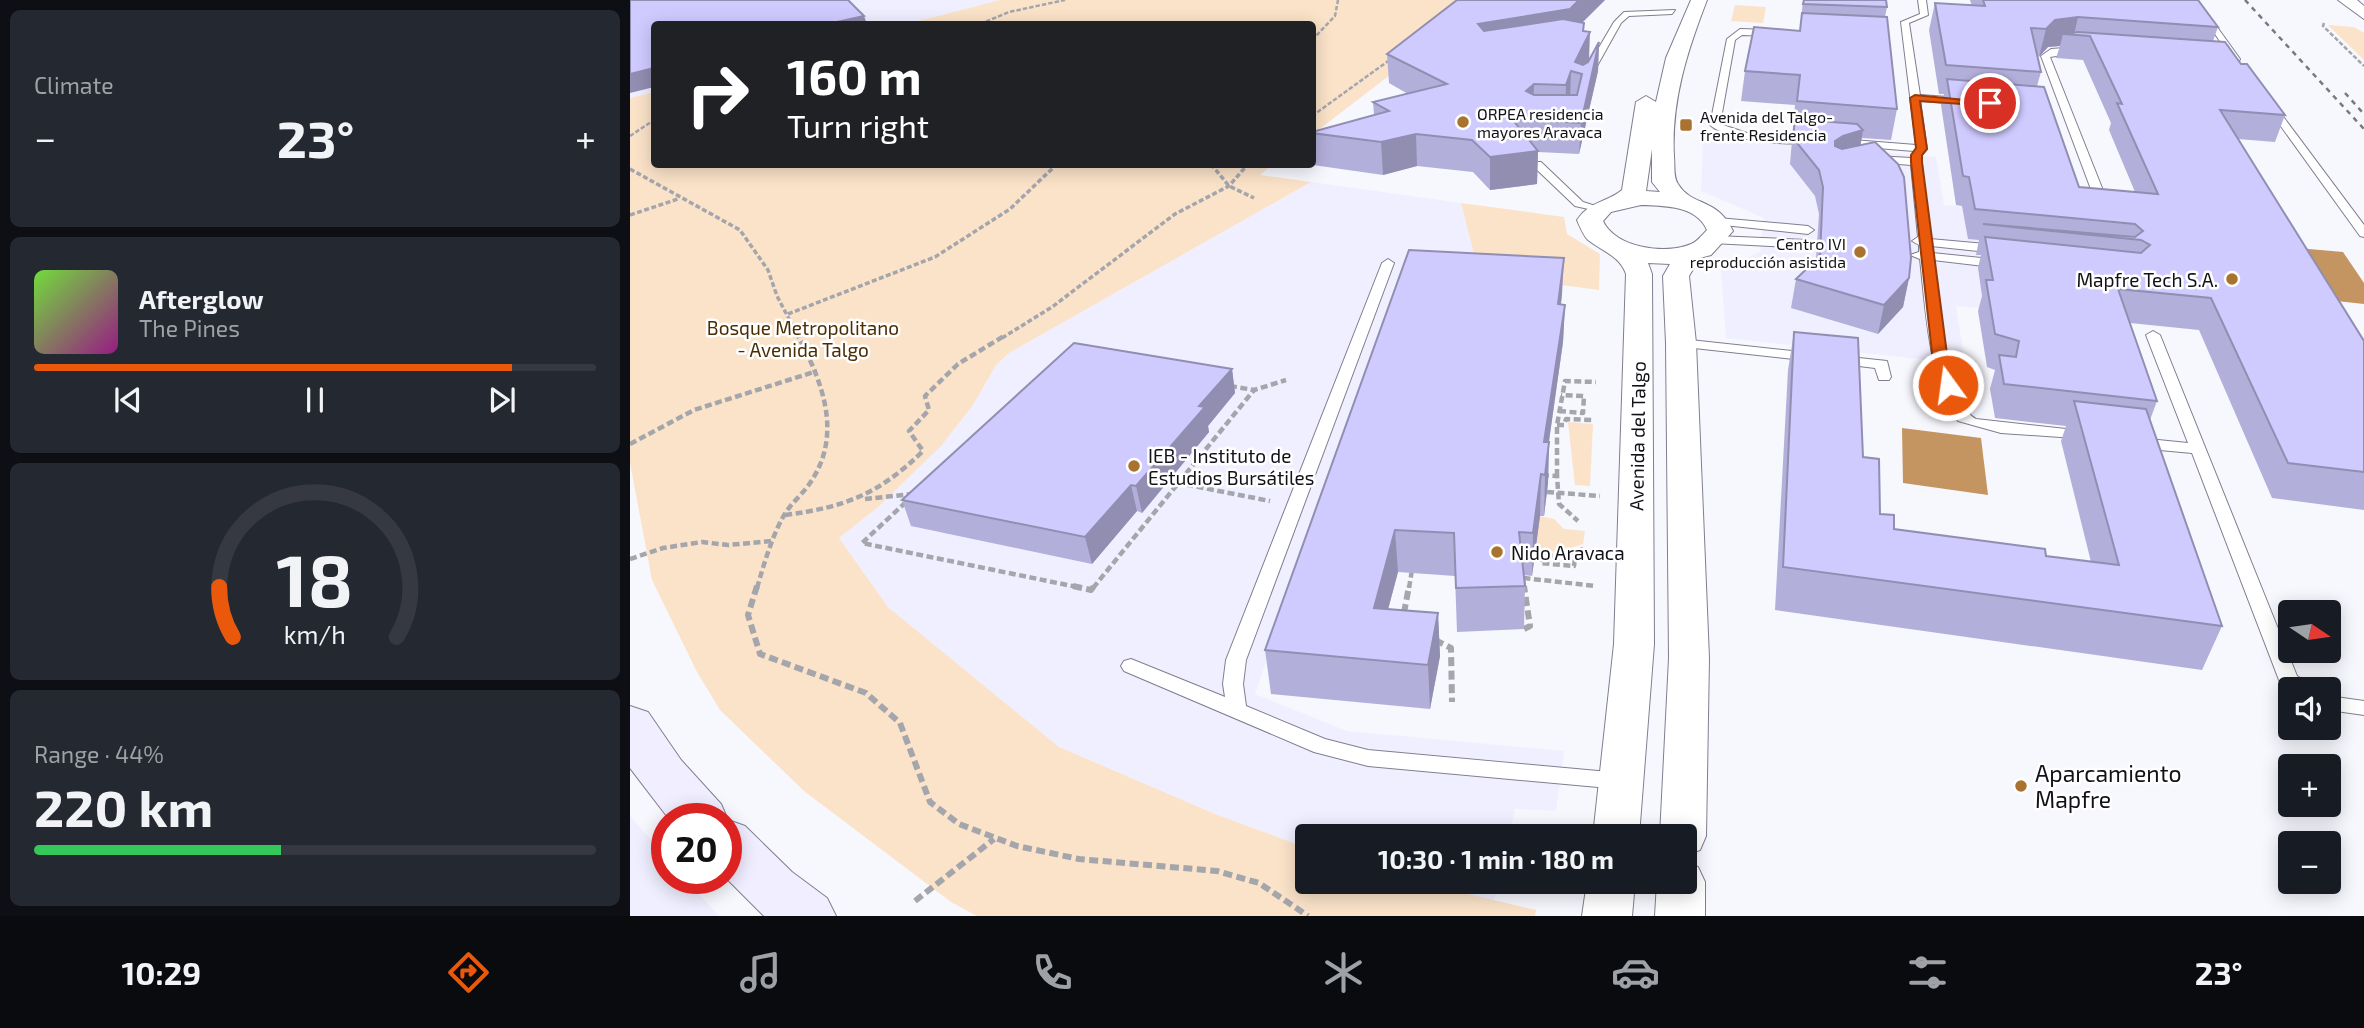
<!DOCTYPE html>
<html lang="en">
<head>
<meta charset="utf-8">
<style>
  :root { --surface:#171b24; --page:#242831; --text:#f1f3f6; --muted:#9ea1a6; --line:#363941; --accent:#ea580c }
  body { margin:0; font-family:"Exo 2",sans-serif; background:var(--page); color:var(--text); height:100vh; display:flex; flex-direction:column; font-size:26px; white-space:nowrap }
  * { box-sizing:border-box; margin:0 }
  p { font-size:23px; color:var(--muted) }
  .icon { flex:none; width:38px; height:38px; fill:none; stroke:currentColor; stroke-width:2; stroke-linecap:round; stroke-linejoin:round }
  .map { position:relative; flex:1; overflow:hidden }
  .side { display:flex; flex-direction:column; gap:10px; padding:10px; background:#0d0f14; width:630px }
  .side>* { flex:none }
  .banner { position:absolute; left:21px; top:21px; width:665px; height:147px; border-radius:7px; box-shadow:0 4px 18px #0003; background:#202124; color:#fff; overflow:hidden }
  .needle { width:46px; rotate:103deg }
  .buttons { position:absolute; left:1648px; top:600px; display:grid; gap:14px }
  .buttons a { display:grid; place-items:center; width:63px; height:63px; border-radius:7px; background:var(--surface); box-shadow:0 4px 18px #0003; font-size:35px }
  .speed { position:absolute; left:21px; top:803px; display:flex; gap:14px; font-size:35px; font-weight:700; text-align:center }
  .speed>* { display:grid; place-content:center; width:91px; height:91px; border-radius:50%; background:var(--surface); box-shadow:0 4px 18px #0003; line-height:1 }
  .speed .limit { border:10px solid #d22; background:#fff; color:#111 }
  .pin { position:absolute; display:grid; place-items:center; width:60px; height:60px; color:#fff; margin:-30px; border:4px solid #fff; border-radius:50%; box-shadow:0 2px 7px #0007 }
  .me { position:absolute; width:77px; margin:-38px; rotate:346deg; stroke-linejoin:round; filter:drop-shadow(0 0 5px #0008) }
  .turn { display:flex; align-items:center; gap:24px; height:147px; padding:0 21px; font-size:32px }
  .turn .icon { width:91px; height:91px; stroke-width:2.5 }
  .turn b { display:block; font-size:49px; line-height:60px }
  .big { font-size:52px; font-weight:700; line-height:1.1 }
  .side .tile { flex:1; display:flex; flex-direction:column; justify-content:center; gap:10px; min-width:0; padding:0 24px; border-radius:10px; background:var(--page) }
  .side .dial { align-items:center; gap:0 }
  .dial svg { height:182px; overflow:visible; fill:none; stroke:var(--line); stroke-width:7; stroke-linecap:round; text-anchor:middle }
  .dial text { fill:var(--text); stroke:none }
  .song { display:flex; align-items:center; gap:21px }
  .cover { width:84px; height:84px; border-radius:10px; background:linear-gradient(135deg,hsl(100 70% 55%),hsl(310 70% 35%)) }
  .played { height:7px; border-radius:4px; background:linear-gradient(90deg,var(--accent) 85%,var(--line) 85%) }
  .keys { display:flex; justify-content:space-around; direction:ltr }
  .heat { display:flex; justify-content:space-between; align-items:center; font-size:38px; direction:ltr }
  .charge { height:10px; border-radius:5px; background:linear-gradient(90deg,#34c759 44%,var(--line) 0) }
  .trip { position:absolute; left:665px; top:824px; width:402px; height:70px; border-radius:7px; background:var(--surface); box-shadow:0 4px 18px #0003; font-weight:700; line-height:70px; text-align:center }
  .menu { display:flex; height:112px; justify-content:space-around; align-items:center; background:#090b0e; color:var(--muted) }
  .menu .icon { width:49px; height:49px }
  .menu .on { color:var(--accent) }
  .menu b { font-size:32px; color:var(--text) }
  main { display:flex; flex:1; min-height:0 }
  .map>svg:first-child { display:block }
</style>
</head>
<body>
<main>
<section class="side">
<div class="tile"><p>Climate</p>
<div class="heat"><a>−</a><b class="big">23°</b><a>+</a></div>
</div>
<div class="tile">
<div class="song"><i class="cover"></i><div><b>Afterglow</b><p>The Pines</p></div></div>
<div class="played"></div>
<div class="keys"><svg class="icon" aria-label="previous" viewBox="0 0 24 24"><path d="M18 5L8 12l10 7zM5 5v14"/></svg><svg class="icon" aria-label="pause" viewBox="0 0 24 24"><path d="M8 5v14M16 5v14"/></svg><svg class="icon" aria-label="next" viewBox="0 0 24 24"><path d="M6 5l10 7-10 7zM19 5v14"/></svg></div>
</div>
<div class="tile dial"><svg viewBox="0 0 100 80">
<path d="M14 69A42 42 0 1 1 86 69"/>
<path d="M14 69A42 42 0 0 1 8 47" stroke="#ea580c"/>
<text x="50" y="56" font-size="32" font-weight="700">18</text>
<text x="50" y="72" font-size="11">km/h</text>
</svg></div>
<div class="tile"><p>Range · 44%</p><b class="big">220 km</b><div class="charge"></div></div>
</section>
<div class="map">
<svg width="1734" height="916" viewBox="0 0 1734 916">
  <rect width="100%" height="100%" fill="#f7f7fe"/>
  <!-- built -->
  <g fill="#f0efff">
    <polygon points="0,0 370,0 277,24 24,24 24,92 0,98"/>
    <polygon points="1073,138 1306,157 1314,205 1635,234 1354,308 1326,306 1335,364 1096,338 1091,269 1130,252 1134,218 1071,191"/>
    <polygon points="681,182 831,203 849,274 793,263 765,284 625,694 717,731 934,751 926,811 885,809 879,836 677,836 677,848 585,814 429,747 258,607 209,538 247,508 343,405 366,365 379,353"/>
    <polygon points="0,816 37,858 37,878 55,879 89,916 0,916"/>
    <polygon points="787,882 868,882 864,901"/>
  </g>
  <!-- green -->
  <g fill="#fbe3c9">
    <polygon points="370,0 858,0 683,134 682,24 277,24"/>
    <polygon points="1105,5 1136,7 1133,23 1101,21"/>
    <polygon points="1698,25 1724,27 1734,33 1734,60"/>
    <polygon points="24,92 24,164 643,164 630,175 681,182 379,353 366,365 343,405 311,446 247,508 209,538 258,607 429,747 585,814 677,848 677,882 787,882 906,910 905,916 347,916 321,902 174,791 90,710 67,672 22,580 0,463 0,98"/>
    <polygon points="831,203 934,217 937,234 970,254 969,290 849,274"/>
    <polygon points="938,422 963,424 960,486 945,485"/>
    <polygon points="909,516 924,519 934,529 955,531 953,544 929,552 906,550"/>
  </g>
  <!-- water -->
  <g fill="#c49560">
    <polygon points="1656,247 1713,252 1734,283 1734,304 1688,299"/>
    <polygon points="1272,428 1351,438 1358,495 1273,483"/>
  </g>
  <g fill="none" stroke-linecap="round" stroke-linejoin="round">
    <!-- service casing -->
    <g stroke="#807e8f" stroke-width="2">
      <g id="service">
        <path d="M1288,0H1296L1298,15L1279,23L1290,95L1331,98L1336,101L1331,104L1290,101L1297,149L1291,156L1300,239L1367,245L1373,249L1367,253L1301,246L1302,253L1371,260L1377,264L1371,268L1303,260C1307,293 1318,405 1346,419L1454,431L1462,436L1459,439L1371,433L1328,421C1298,376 1296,312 1290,259L1280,255L1289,252V245L1282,241L1288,237L1281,165L1245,162L1240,159L1245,156L1281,158L1284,151L1210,145L1205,142L1210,139L1286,145L1271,22L1290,14Z"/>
        <polygon points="1045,10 1042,14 999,16 991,23 962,75 956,75 954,73 984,22 994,12"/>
        <polygon points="1571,13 1577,13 1610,59 1609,61 1603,61"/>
        <path d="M1110,29L1143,30L1147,33L1143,36L1112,35L1105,40L1090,124L1117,133L1184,137L1189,140L1188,142C1162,146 1099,142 1080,125L1097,39Z"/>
        <polygon points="1448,47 1452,50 1451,52 1420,57 1480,208 1474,211 1468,208 1411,56 1421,49"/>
        <polygon points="1637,103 1643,103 1734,225 1734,237 1730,236 1637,107"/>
        <polygon points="903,162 911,162 953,202 972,208 972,212 945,206 903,166"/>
        <polygon points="1088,218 1178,226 1184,230 1178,234 1084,224 1082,222"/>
        <polygon points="1086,236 1177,240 1183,244 1177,248 1082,243 1082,237"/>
        <polygon points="758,259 764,263 616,660 613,684 616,706 695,739 738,750 990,773 998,775 1001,781 998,787 990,789 738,766 684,752 494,671 491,666 494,661 501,659 595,697 593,684 596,660 752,263"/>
        <polygon points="1523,331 1530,335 1667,676 1683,685 1686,690 1661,690 1649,680 1562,453 1508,448 1500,443 1508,438 1558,443 1516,335"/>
        <polygon points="1051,339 1181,353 1188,357 1181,361 1046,346 1044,343 1046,340"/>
        <polygon points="1210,356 1257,361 1261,377 1259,380 1249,380 1245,368 1205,363 1203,360"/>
        <polygon points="1699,696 1734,701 1734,715 1699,710"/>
      </g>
    </g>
    <!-- minor casing -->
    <g stroke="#807e8f" stroke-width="2">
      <g id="minor">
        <path d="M1061,0H1077C1057,52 1041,101 1044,157C1045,165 1043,177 1048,184C1062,207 1087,197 1103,231L1081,255L1070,258L1059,276L1066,343L1079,658L1076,836L1070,850L1055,855V836H1030L1039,658L1036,343L1033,276L1040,264L1018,263L1022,274L1024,644L1009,836H963L984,644L996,274C990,256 972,251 958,240C953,235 950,227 947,220C961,200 976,203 992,190L1006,102L1016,96L1026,102L1036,58ZM1022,149V182L1030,192L1016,191ZM1011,205C1034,206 1066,205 1077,230C1072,235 1067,242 1061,244C1036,255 985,248 973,221L981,212Z"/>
        <polygon points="1708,0 1727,0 1734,6 1734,19"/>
        <polygon points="1055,863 1068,867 1075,882 1075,916 1025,916 1027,882 1055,882"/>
        <polygon points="957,882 1005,882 1002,916 952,916"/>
      </g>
    </g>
    <!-- secondary casing -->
    <g stroke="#807e8f" stroke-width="2">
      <polygon id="secondary" points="0,706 18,712 51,760 91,804 98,820 115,826 162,872 197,898 206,916 134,916 96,878 96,819 39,819 0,768"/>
    </g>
    <!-- path-far3 -->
    <g stroke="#a5a5ac" stroke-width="2.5" stroke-dasharray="4.5 2" stroke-linecap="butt">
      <polyline points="1694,23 1693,26 1734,66"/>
      <polyline points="350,24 379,12 435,0"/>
      <polyline points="682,40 705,16 708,0"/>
      <polyline points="682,116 761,59"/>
      <polyline points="0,136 24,120"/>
    </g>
    <!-- path-far2 -->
    <g stroke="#a5a5ac" stroke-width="3.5" stroke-dasharray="5 2.5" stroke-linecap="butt">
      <polyline points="581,164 599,186 624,198"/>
      <polyline points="0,169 110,230 138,270 147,296 169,338"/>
      <polyline points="0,215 48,199"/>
      <polyline points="158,314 305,257 380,209 427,164"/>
      <polyline points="372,338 422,307 545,214 599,186 618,164"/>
    </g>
    <!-- path-far1 -->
    <g stroke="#a5a5ac" stroke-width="4.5" stroke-dasharray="7 3.5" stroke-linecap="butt">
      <polyline points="600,386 624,390 656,380"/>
      <polyline points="929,411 953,413 954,396 931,395"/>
      <polyline points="927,425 934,425 936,419 963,420"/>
      <polyline points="0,444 64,410 187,371"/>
      <polyline points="912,475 927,476 929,504 948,521"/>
      <polyline points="927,476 927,425 935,381 966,382"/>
      <polyline points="537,477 548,483 640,501"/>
      <polyline points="917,492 970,496"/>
      <polyline points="235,499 282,494"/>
      <polyline points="276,502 232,543 452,588"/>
      <path d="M155,515C216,507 249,494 293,451L279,431L299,410L295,396L328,364L374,336"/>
      <polyline points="905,555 927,556 953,549"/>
      <polyline points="911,555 910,563 944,566 946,551"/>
      <polyline points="0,559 33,548 72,542 98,545 142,541"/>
      <path d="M127,588C134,564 141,539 153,517C160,504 172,495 180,483C213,435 193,383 168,336"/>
      <polyline points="463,588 624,390"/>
      <polyline points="779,588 782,570"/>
      <polyline points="894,588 893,578 966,586"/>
    </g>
    <!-- path -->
    <g stroke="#a5a5ac" stroke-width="6" stroke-dasharray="9 4.5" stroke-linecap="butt">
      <polyline points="127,586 118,615 130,654 236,693 270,723 300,802 329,824 387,846 449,859 587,871 629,883 678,916"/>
      <polyline points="443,586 461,590 464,586"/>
      <polyline points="774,613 779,586"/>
      <polyline points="894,629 900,626 894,586"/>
      <polyline points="805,640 821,648 822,702"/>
      <polyline points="285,901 364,839"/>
    </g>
    <!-- service -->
    <use href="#service" fill="#fff" fill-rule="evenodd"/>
    <!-- minor -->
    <use href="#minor" fill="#fff" fill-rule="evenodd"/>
    <!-- secondary -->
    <use href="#secondary" fill="#f0eeff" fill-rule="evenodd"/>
    <!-- rail -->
    <g stroke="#7a7980" stroke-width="2.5" stroke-dasharray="5 5" stroke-linecap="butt">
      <polyline points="1615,0 1734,129"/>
      <polyline points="1715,93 1734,114"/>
    </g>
  </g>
  <!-- wall -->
  <g fill="#b3afdb" fill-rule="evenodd">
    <polygon points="975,0 952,22 959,60 969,42 968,71 949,154 908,152 907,184 860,190 843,172 787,166 753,175 683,165 682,132 744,115 743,102 778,94 759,83 757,54"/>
    <polygon points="1173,0 1256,0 1257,7 1255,17 1267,109 1261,140 1232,138 1230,145 1279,278 1273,307 1248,334 1161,308 1166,279 1186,260 1189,214 1185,196 1160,164 1165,105 1111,101 1115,71 1170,30"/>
    <path d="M1340,0H1568L1588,27L1583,41L1611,64L1655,115L1645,142L1608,139L1734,341V510L1642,498L1569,330L1500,323L1527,401L1520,420L1592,626L1572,670L1145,610L1158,370L1164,332L1233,457L1250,514L1264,529L1416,556L1461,562L1431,441L1436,426L1365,418L1360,389L1365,370L1357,367L1348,311L1352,296L1348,268L1351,255H1346L1349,240L1338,239L1332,206L1326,205L1311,105L1314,94H1309L1299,30L1305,3L1342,6ZM1430,46L1426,58L1453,60L1481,123L1479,130L1505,192L1449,187L1407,86L1411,72L1408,57L1418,47Z"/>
    <polygon points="932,294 931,305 935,305 933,342 919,442 918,483 914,516 910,516 902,576 894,575 895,586 894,629 827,632 825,576 768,572 758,609 808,613 810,656 800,709 641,694 635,650"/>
    <polygon points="602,369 605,393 578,426 579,432 512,513 507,511 462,564 281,526 272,500"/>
  </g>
  <!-- shaded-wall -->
  <g fill="#928eb2">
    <polygon points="949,0 975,0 939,36 848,51 848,24"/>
    <polygon points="234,16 237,24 198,24"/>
    <polygon points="1448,17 1444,35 1433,34 1430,46 1418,47 1409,57 1416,29 1425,20"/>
    <polygon points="954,23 953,45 960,32 959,60 952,74 945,62"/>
    <polygon points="969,42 968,71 949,154 951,123"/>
    <polygon points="24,68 24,87 0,93 0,74"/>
    <polygon points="941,71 940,101 935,115 936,85"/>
    <polygon points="904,84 903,114 896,121 896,91"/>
    <polygon points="1233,130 1229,155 1201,167 1205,141 1213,136"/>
    <polygon points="786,134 787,166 753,175 751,142"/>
    <polygon points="908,151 907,184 860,190 860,157"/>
    <polygon points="934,258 932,294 926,342 928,304"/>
    <polygon points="1279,278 1273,307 1248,334 1254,305"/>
    <polygon points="935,305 933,342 914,475 914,442"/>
    <polygon points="602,369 605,393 578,426 579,432 512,513 506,486 569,406"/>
    <polygon points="919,442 918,483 914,516 915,475"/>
    <polygon points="911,474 910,516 902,576 903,533"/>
    <polygon points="501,485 507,511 462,564 455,537"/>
    <polygon points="765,530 768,572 747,651 744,608"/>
    <polygon points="808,613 810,656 800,709 798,665"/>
  </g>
  <!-- building -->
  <g fill="#d0cbff" stroke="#928eb2" stroke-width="2" fill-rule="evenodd">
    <polygon points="0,0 218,0 234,16 198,24 24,24 24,68 0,74"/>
    <path d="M827,0H949L940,9L848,24L854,31L933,19L954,23L953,31L960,32L945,62L953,65L958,62L969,42L951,123L882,119L908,151L860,157L842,140L786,134L751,142L682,133V132L759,111L743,102L817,84L757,54ZM941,71L952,74L947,95H904L896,91L904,84L936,85Z"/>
    <polygon points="1174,0 1256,0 1257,7 1173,4"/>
    <polygon points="1353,0 1568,0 1588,27 1448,17 1425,20 1416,29 1401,28 1411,72 1316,65 1305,3 1355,6"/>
    <polygon points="1172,13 1257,17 1267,109 1167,101 1170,75 1115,71 1124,27 1170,31"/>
    <polygon points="1448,32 1595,42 1611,64 1617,64 1655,115 1590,110 1734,341 1734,472 1658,463 1581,298 1488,289 1527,401 1374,384 1369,355 1386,357 1389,341 1365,334 1356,280 1363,280 1355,237 1511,253 1520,245 1511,240 1353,224 1505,237 1513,231 1505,224 1345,209 1339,177 1333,176 1317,79 1414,87 1449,187 1528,194 1487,103 1492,104 1460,36 1433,34"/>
    <polygon points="1165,119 1227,124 1233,130 1213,136 1205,141 1205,146 1212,149 1245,142 1268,164 1274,177 1281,258 1279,278 1254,305 1166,279 1190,256 1193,187 1189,170 1163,138"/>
    <polygon points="779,250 934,258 928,304 935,305 914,442 919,442 915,475 911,474 903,533 889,532 895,586 826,588 824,533 765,530 744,608 808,613 798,665 635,650"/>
    <polygon points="1164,332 1228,338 1233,457 1249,459 1250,514 1264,515 1264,529 1415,549 1416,556 1489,565 1444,401 1516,409 1592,626 1153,567"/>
    <polygon points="444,343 602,369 569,406 575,407 506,486 501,485 455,537 272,500"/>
  </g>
  <!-- route -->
  <polygon fill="#ea580c" stroke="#983908" stroke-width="2" points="1285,95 1365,103 1360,106 1290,101 1297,149 1292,155 1292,162 1318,362 1325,385 1318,390 1310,385 1303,362 1281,162 1281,155 1286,148 1280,98"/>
  <!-- markers -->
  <g fill="#a9722e" stroke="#fff" stroke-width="2.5">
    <circle cx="833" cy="122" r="7"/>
    <rect x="1049" y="118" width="14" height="14" rx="3.5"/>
    <circle cx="1230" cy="252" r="7"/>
    <circle cx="1602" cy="279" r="7"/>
    <circle cx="504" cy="466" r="7"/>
    <circle cx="867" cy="552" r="7"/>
    <circle cx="1391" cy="786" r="7"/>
  </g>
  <g text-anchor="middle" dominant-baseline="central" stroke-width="5" stroke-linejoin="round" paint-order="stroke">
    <!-- far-poi labels -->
    <g font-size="16" fill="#121118" stroke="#fff" text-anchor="start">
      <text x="847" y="113">ORPEA residencia<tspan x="847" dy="18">mayores Aravaca</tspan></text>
      <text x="1070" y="116">Avenida del Talgo-<tspan x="1070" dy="18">frente Residencia</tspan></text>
      <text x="1216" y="243" text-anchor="end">Centro IVI<tspan x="1216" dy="18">reproducción asistida</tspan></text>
    </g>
    <!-- poi labels -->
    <g font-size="19" fill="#121118" stroke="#fff" text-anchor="start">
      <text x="1588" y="279" text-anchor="end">Mapfre Tech S.A.</text>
      <text x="518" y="455">IEB - Instituto de<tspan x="518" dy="22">Estudios Bursátiles</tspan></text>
      <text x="881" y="552">Nido Aravaca</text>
    </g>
    <!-- park labels -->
    <g font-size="19" fill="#4b2c00" stroke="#fff">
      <text x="173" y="327">Bosque Metropolitano<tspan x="173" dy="22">- Avenida Talgo</tspan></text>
    </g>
    <!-- street labels -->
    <g font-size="19" fill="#121118" stroke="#fff">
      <text transform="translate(1007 436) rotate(-89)">Avenida del Talgo</text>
    </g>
    <!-- near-poi labels -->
    <g font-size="23" fill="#121118" stroke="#fff" text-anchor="start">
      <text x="1405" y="773">Aparcamiento<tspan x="1405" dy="26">Mapfre</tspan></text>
    </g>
  </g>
</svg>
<div class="buttons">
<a><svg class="needle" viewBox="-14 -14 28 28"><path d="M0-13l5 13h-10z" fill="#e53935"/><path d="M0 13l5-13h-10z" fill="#9ea1a6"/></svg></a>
<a><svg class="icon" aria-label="sound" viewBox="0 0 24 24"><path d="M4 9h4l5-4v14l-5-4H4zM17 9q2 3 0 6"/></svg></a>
<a>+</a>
<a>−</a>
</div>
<div class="speed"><div class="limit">20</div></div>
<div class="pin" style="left:1360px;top:103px;background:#d93025"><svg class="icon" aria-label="arrive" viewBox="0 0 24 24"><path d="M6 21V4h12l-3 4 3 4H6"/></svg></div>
<svg class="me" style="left:1318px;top:385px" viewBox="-20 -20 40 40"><circle r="17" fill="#ea580c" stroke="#fff" stroke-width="3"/><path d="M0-11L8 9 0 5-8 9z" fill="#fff"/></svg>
<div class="trip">10:30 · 1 min · 180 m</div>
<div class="banner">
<div class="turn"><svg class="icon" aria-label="right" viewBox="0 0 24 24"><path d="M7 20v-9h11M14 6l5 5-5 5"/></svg><div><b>160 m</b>Turn right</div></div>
</div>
</div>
</main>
<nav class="menu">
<b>10:29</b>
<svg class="icon on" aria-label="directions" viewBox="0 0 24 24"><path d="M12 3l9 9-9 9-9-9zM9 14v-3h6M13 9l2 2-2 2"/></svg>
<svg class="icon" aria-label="music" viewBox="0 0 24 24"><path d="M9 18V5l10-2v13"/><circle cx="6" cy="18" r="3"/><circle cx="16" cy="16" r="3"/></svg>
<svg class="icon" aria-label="phone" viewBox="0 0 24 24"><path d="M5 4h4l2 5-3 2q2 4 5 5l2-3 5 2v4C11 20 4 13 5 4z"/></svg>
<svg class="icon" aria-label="climate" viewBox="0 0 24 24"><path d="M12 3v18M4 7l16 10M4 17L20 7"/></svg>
<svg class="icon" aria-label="car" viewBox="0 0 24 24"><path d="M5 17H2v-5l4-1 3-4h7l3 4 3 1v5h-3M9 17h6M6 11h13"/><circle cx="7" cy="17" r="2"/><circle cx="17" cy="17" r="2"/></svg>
<svg class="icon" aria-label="filters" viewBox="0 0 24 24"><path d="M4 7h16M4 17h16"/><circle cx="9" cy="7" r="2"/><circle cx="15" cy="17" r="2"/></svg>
<b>23°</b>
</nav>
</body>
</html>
